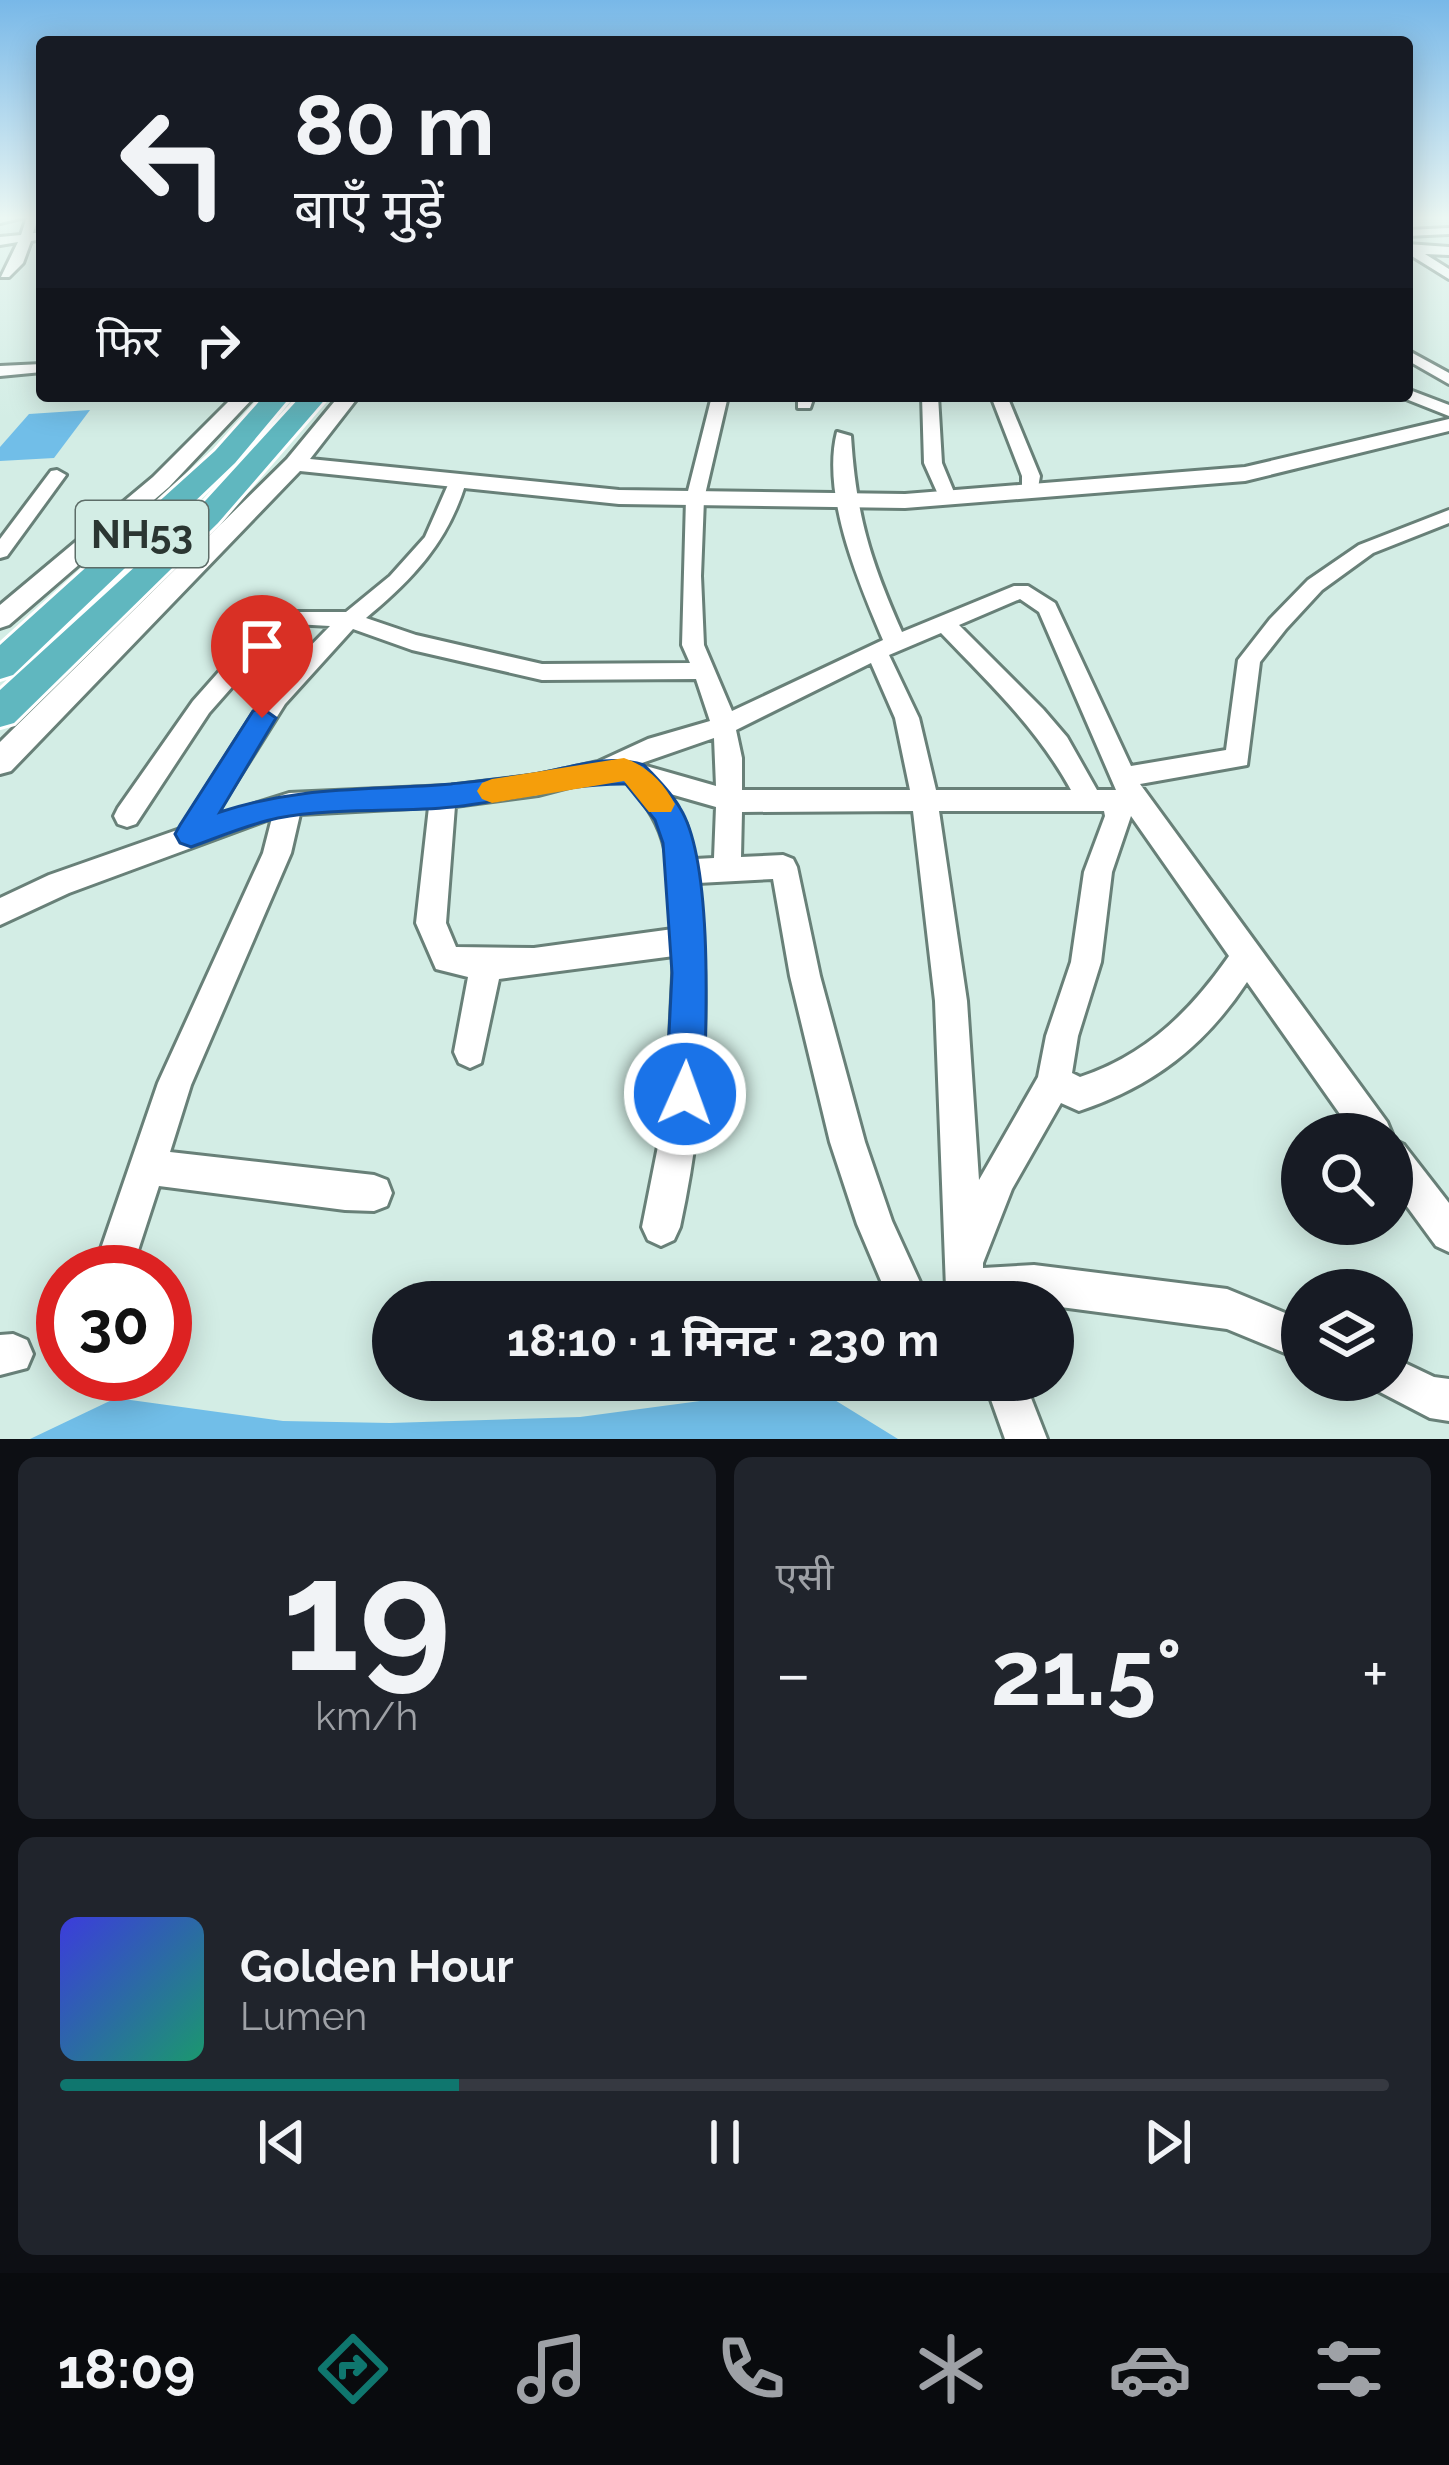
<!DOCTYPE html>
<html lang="hi">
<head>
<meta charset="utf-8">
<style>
  :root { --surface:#171b24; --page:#20242c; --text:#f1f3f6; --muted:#9ea1a6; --line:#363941; --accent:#0f766e }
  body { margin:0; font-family:Raleway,"Noto Sans Devanagari",sans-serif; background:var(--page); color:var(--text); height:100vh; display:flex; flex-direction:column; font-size:45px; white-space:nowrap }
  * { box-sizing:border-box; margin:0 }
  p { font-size:39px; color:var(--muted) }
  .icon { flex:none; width:66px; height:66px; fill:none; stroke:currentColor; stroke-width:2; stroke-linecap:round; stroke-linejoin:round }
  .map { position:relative; height:1439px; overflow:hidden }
  .panel { display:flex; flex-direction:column; gap:18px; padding:18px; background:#0d0f14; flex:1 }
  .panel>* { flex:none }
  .hud { position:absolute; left:36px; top:36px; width:1377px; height:366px; border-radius:12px; box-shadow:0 6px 30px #0003; background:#171b24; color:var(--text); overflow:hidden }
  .buttons { position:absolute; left:1281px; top:1113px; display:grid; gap:24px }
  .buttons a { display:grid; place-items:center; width:132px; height:132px; border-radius:50%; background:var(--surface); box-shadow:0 6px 30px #0003; font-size:60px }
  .speed { position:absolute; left:36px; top:1245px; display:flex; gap:24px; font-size:60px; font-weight:700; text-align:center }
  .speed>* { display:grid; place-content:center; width:156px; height:156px; border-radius:50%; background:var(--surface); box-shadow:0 6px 30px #0003; line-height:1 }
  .speed .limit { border:18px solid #d22; background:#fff; color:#111 }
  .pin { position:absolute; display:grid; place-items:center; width:102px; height:102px; color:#fff; margin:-123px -51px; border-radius:50% 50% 50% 0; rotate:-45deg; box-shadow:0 0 12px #0007 }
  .pin .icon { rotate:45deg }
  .me { position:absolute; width:132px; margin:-66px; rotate:2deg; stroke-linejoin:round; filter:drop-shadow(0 0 9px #0008) }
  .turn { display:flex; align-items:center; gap:42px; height:252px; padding:0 60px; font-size:54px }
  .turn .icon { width:156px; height:156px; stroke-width:2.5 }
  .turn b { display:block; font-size:84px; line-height:102px }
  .then { display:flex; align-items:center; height:114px; padding:0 60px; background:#0003; gap:24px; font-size:45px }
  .big { font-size:90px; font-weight:700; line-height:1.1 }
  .panel .tile { flex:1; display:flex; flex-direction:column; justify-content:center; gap:18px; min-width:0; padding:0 42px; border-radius:18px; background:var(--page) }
  .panel .dial { align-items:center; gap:0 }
  .dial b { font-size:156px; line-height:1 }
  .song { display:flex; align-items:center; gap:36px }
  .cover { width:144px; height:144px; border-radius:18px; background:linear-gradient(135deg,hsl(240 70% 55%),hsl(160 70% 35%)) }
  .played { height:12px; border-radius:6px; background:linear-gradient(90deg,var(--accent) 30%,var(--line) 30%) }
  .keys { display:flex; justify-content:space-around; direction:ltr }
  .heat { display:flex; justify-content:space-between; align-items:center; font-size:66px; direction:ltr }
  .panel .tiles { flex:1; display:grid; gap:18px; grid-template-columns:1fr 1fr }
  .tile:last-child { grid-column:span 2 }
  .trip { position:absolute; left:372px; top:1281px; width:702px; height:120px; border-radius:60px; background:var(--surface); box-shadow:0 6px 30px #0003; font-weight:700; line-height:120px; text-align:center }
  .dock { display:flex; height:192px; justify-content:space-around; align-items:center; background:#090b0e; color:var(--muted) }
  .dock .icon { width:84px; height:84px }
  .dock .selected { color:var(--accent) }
  .dock b { font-size:54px; color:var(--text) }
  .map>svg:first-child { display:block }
</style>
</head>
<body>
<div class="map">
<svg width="1449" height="1439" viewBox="0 0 1449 1439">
  <rect width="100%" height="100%" fill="#d3ede5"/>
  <!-- water -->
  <g fill="#71bee8">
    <polygon points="90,410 54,458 0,461 0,447 29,414"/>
    <polygon points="812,1386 898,1439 30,1439 116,1398 283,1421 390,1423 580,1417"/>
  </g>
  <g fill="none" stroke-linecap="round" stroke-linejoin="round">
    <!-- minor casing -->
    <g stroke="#688078" stroke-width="6">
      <g id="minor">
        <polygon points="0,217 25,217 0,223"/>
        <polygon points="27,217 38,217 33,233 42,233 42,239 31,241 23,263 9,277 1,277 18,242 0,245 0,237 21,235"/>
        <polygon points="1449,228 1449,234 1407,236 1407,230"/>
        <polygon points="1407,244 1449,247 1449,255 1425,254 1449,269 1449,279 1407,253"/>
        <polygon points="1407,350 1449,373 1449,384 1407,360"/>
        <polygon points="42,364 42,372 0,376 0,366"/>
        <polygon points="1407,389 1449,405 1449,416 1401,397 1407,396"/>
        <path d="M712,396H728L704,499L701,576L704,645L732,711L883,640C859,583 821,495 837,432L851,436C856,515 870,560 902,632L1014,586H1028L1055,603L1131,766L1226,750L1238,660L1270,619L1308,580L1359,545L1449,510V523L1373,553L1322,590L1286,629L1260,662L1247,765L1140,784L1387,1122L1392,1134V1135L1354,1134L1247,982C1204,1047 1153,1086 1079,1111L1061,1103L1012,1189L983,1263V1268L1034,1265L1227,1289L1302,1320V1360L1227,1329L1053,1306V1302H952L946,1288L935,1001L913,811L742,812L741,857L783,855L793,859L797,867L820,976L865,1142L892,1221L929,1302H890L857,1224L830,1142L790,976L773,879L698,883C711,1000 705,1112 680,1227L674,1240L661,1246L648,1240L642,1227L667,1101L674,956L499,979L481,1063L470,1068L459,1063L454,1052L468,977L436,969L416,923L429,807L300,814L291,853L191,1085L170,1152L374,1175L387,1180L392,1193L387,1206L374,1211L345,1210L159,1186L131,1272H93L158,1083L263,853L272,818L69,893L0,925V898L49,875L180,829L253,714L285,672L330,626L294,624L272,659L247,670L209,713L136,824L127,827L118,824L114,816L118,808L193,701L232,657L256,648L280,612H346L390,576L425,537L451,478L457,477L466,482C448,542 413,579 366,618L416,635L542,664L690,663L682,645L686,499ZM1020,599L1039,612L1116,790H1097L1067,737L1043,709L959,625ZM353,629L412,650L542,680L696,679L710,721L648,739L598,762L538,775L448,786L289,793L214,817L285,704ZM941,633C989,683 1037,728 1071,790H936L919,718L889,655ZM871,663L895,718L910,790H742V758L736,730ZM714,738L716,786L639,764ZM624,780C673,829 668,864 673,929L534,948L456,947L446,923L455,806L538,795L588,782ZM667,793L716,807L714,858L695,859L686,824ZM939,811H1104L1105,816L1084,872L1071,962L1046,1036L1038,1077L979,1180L967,1001ZM1131,816L1229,956C1190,1012 1146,1055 1080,1077L1072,1073L1078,1036L1101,962L1112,872Z"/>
        <polygon points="798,396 814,396 810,408 798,408"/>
        <polygon points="922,396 938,396 942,463 956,497 953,501 941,501 924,463"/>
        <polygon points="991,396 1007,396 1040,476 1037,494 1031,495 1022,490 1022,476"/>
        <polygon points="57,470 66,475 7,556 0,558 0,539 51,471"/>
        <polygon points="1392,1139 1404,1145 1449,1203 1449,1252 1436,1246 1392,1186"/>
        <polygon points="13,1334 27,1340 33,1354 27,1368 0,1375 0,1335"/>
        <polygon points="1392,1357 1434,1377 1449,1379 1449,1421 1430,1418 1378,1391 1373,1380 1392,1380"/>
        <polygon points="984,1380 1024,1380 1047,1439 1005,1439"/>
      </g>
    </g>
    <!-- tertiary casing -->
    <g stroke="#688078" stroke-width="6">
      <g id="tertiary">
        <polygon points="234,396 255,396 169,487 9,625 0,628 0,605 153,477"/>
        <polygon points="339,396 359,396 310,459 619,490 905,494 1245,467 1449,419 1449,431 1245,481 905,508 619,504 300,471 11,771 0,774 0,742 287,459"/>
      </g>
    </g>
    <!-- trunk casing -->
    <g stroke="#fff" stroke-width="6">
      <g id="trunk">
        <polygon points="264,396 291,396 235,463 13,675 0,679 0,645 215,451"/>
        <polygon points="301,396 328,396 218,523 14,723 0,727 0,690 196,511"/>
      </g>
    </g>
    <!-- minor -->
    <use href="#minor" fill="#fff" fill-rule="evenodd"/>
    <!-- tertiary -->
    <use href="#tertiary" fill="#fff" fill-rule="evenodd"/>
    <!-- trunk -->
    <use href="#trunk" fill="#60b7bf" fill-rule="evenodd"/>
  </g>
  <!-- sky -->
  <linearGradient id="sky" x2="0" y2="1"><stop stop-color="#78b8e8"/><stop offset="0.52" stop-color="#ebf7f3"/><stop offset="1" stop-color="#ebf7f3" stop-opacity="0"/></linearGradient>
  <rect width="1449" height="419" fill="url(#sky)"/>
  <!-- route -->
  <path fill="#1a73e8" stroke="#114b97" stroke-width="3" d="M262,708L276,718L220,812C304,785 366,791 451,784C478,781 507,778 534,774C571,768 607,753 644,765C656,778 671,792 680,808C714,862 706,1028 704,1094L699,1108L685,1114L672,1108L666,1094L672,973L663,843L655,820L626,784C568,783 511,801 453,807C395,813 336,807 278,818C249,824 219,837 191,847L180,843L175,834L180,825L253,711Z"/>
  <!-- slow -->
  <path fill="#f59e0b" d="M624,758C647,766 663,782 675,804L671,812H649L624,781L492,803L482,799L477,791L482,783L492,779Z"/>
  <g text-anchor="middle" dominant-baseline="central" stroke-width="10" stroke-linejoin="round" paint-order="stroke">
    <!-- shield labels -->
    <rect fill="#d3ede5" stroke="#5d6d68" stroke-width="3" x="76" y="501" width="132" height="66" rx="9"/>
    <g font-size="39" font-weight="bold" fill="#2b3632">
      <text x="142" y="534">NH53</text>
    </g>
  </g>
</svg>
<div class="buttons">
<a><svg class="icon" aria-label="search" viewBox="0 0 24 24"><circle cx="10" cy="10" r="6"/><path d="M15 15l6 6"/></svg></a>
<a><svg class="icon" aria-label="layers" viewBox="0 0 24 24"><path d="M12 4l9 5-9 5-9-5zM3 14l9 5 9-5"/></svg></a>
</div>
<div class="speed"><div class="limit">30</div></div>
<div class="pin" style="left:262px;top:718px;background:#d93025"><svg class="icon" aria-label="arrive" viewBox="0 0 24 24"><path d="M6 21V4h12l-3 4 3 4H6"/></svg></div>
<svg class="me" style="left:685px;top:1094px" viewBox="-20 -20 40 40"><circle r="17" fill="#1a73e8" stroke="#fff" stroke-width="3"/><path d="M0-11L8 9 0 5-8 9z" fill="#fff"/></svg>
<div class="trip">18:10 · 1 मिनट · 230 m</div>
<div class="hud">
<div class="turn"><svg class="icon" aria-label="left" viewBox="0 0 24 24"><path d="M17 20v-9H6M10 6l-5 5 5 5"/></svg><div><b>80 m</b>बाएँ मुड़ें</div></div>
<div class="then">फिर<svg class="icon" aria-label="right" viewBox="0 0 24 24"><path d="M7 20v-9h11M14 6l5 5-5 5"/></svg></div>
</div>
</div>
<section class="panel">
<div class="tiles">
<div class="tile dial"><b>19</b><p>km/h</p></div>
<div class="tile"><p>एसी</p>
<div class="heat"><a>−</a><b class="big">21.5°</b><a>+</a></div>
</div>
<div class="tile">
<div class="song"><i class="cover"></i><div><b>Golden Hour</b><p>Lumen</p></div></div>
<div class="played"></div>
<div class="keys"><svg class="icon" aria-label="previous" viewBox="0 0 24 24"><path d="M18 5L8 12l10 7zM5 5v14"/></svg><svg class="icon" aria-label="pause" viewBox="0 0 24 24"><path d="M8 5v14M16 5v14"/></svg><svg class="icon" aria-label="next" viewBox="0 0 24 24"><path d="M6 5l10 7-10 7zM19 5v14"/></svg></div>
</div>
</div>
</section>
<nav class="dock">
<b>18:09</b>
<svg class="icon selected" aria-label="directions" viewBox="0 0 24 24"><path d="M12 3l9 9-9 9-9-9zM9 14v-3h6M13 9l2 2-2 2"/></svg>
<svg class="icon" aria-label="music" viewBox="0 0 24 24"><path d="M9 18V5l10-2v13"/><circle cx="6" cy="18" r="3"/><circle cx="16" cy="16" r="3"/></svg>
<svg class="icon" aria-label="phone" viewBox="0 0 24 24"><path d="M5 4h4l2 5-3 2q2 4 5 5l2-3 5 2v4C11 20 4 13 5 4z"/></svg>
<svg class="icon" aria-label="climate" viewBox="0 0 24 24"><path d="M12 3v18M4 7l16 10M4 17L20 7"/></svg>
<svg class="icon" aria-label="car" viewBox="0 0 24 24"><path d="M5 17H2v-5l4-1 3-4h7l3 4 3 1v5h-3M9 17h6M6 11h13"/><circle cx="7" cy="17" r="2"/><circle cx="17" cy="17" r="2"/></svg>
<svg class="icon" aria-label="filters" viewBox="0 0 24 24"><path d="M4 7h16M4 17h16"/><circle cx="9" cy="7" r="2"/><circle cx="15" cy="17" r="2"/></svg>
</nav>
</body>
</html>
